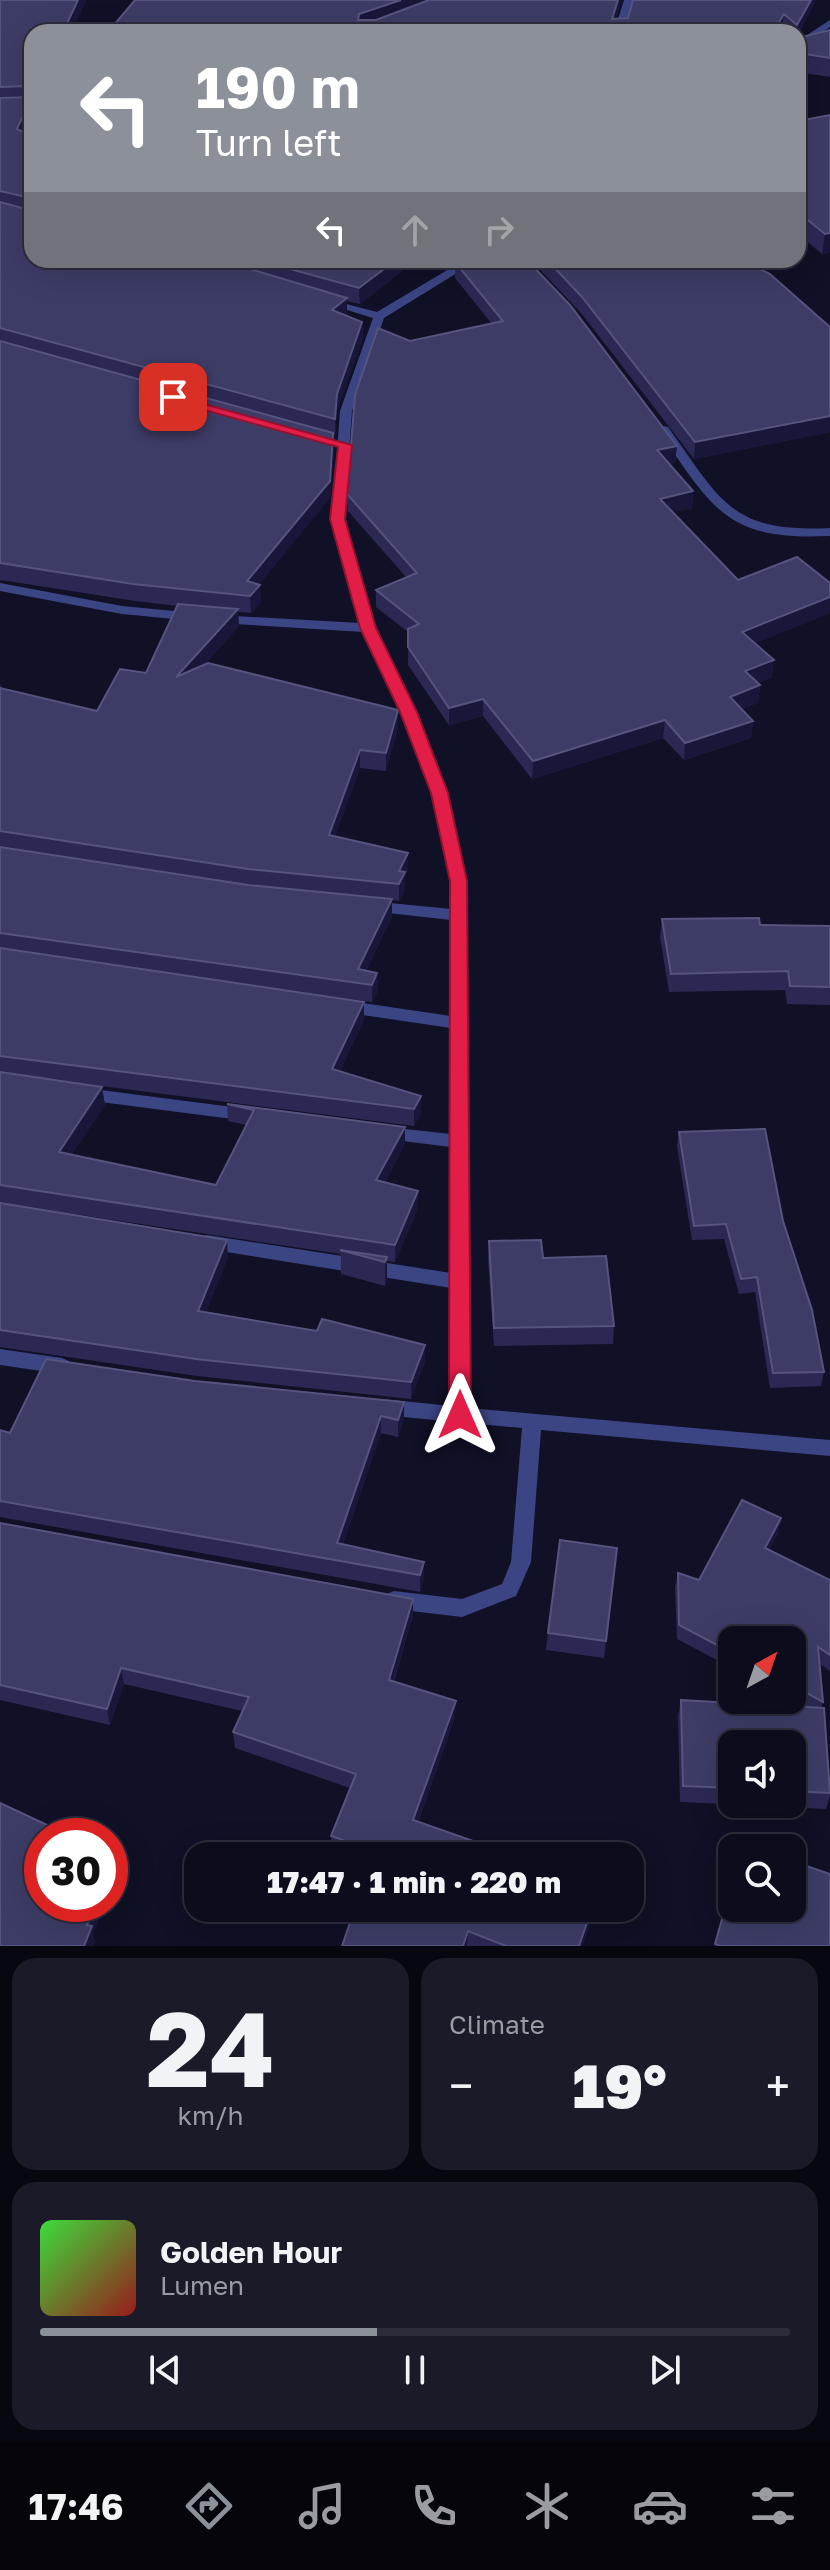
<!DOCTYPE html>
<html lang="en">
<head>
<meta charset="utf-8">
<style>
  :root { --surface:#0c0c1c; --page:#1a1a29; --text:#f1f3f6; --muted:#9a9ba3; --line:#2c2c3b; --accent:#8c9099 }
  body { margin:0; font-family:"Golos Text",sans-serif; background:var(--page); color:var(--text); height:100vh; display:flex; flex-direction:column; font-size:30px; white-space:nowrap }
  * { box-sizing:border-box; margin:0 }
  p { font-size:26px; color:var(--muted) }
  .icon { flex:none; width:44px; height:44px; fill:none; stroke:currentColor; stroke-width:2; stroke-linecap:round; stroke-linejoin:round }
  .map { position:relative; height:1946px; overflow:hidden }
  .details { display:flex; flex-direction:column; gap:12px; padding:12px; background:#07070f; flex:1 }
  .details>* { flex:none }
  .hud { position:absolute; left:24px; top:24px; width:782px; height:244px; border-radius:24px; box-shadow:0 8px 32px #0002,0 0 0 2px var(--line); background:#8c9099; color:#fff; overflow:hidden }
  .needle { width:52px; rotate:40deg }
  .controls { position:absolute; left:718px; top:1626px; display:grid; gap:16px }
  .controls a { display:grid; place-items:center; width:88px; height:88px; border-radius:16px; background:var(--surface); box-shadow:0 8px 32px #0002,0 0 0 2px var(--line); font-size:40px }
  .speed { position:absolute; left:24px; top:1818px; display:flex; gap:16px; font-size:40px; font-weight:700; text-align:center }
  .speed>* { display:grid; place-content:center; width:104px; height:104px; border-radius:50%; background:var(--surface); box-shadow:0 8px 32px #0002,0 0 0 2px var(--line); line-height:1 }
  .speed .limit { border:12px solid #d22; background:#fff; color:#111 }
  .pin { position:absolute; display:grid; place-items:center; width:68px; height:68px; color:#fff; margin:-34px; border-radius:16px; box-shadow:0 4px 12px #0006 }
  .me { position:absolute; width:88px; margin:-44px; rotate:0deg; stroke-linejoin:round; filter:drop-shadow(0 0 6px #0008) }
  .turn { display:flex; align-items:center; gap:28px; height:168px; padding:0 40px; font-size:36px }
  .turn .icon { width:104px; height:104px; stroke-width:2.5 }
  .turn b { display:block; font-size:56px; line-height:68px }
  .lanes { display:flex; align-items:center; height:76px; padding:0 40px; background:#0003; justify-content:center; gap:40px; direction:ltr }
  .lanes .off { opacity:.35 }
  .big { font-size:60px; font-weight:800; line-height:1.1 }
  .details .card { flex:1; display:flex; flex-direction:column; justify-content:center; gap:12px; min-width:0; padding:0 28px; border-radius:24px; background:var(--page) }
  .details .dial { align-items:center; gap:0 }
  .dial b { font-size:104px; line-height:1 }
  .song { display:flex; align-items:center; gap:24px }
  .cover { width:96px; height:96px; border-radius:12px; background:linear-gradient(135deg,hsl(120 70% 55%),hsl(0 70% 35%)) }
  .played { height:8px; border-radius:4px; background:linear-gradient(90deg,var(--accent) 45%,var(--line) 45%) }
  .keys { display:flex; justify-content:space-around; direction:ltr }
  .heat { display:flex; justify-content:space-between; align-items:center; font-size:44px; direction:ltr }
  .details .tiles { flex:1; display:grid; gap:12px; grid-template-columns:1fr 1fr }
  .card:last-child { grid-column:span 2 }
  .trip { position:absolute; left:184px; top:1842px; width:460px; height:80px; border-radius:24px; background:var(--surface); box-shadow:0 8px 32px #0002,0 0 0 2px var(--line); font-weight:800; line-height:80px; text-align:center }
  .tabs { display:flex; height:128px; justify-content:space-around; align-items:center; background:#05050b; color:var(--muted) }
  .tabs .icon { width:56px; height:56px }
  .tabs .on { color:var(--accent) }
  .tabs b { font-size:36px; color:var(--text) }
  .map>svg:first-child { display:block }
</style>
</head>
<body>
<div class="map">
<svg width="830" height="1946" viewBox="0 0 830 1946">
  <rect width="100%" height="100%" fill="#101026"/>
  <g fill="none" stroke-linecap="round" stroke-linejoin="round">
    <!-- street -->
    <g fill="#3c4584" fill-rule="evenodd">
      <polygon points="624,0 634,0 624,32 614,32"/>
      <polygon points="830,20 830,27 798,48 798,41"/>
      <path d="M464,260H478L384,318L352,411L344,519L375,628L416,712L447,793L467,881L469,1408L830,1440V1456L541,1430L531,1562L516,1596L462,1617L394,1609L387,1606L384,1600L387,1594L394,1591L462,1599L502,1584L511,1562L522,1428L382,1415L375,1413L373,1407L375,1401L382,1399L451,1406V1288L207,1249L201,1247L198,1242L201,1237L207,1235L451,1273V1147L386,1139L380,1138L377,1133L380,1128L386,1127L451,1134V1028L342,1012L334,1006L342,1000L451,1016V920L370,911L362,906L370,901L451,909C451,811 405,718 363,632L218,623L211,619L218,615L360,623L332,519L340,411L373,318L321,302L327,299L377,312Z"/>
      <path d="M664,426L668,427C721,501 731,533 830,528V536C726,541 713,509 658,430Z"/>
      <polygon points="0,583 122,606 195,613 202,617 195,621 122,614 0,591"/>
      <polygon points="85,1088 248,1109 254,1111 256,1115 254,1119 248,1121 85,1100 79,1098 77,1094 79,1090"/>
      <polygon points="0,1349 62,1358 69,1361 71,1366 69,1371 62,1374 0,1365"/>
    </g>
  </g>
  <!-- wall -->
  <g fill="#2b2954" fill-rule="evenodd">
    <polygon points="0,0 86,0 71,32 32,32 32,116 27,128 32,122 32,260 416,260 360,304 347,301 347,314 345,315 362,322 363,338 337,410 335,435 333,435 334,449 330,498 259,584 261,602 251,613 238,612 239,626 204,665 398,710 398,727 386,771 360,768 335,836 408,853 408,870 405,877 405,889 399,901 392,900 392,917 366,971 377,973 378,991 372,1002 241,984 364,1002 364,1019 340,1071 421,1096 421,1113 414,1126 54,1080 102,1087 105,1105 71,1155 216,1185 246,1125 228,1121 227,1104 405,1127 405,1144 385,1182 418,1191 418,1208 395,1262 387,1261 387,1281 385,1286 341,1274 341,1254 0,1203 228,1257 206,1312 425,1361 411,1399 197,1376 0,1347 0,683 1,688 97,711 146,673 178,606 135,601 1,580 0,582"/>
    <polygon points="135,0 621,0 616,19 816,0 798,35 798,32 786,32 782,29 780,32 108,32"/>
    <polygon points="830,30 830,77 798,72 798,38"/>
    <polygon points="830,115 830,252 822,254 798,234 798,121"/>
    <polygon points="441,260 527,260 677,446 675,462 669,464 693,491 692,508 672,512 738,580 830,583 830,613 755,643 772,677 757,683 760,685 758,703 741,709 753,721 751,738 684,760 663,738 532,779 483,716 449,725 408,665 408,632 376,607 376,590 406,577 348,511 347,494 410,341 492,324 455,278 455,262 447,267"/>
    <polygon points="531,260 742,260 830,327 830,432 694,459 581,313"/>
    <polygon points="662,919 760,925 830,926 830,1005 787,1004 785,990 669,992 660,937"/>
    <polygon points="679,1132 783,1221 824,1372 821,1386 770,1388 755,1292 739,1294 724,1239 692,1240 677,1146"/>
    <polygon points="489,1241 543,1258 614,1326 613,1344 494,1346 488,1259"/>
    <polygon points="46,1359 404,1419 398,1437 381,1433 343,1544 424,1562 424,1579 420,1592 0,1517 0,1430 10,1433"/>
    <path d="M781,1518L778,1532L769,1550L830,1580V1671L820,1664L823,1702L821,1708L830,1786V1796L826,1809L680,1802L678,1716L681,1700L803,1707L791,1700H792V1640H732V1668L677,1639L675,1587L678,1573L699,1580ZM732,1744H792V1804H732Z"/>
    <polygon points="0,1523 413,1599 413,1615 394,1681 455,1717 418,1822 482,1844 482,1847 504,1856 346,1856 332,1851 331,1836 350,1788 235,1748 233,1732 242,1711 124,1684 110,1725 0,1700"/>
    <polygon points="617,1548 604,1658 546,1650 548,1633"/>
    <polygon points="355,1908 596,1908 582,1946 342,1946"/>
  </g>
  <!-- shaded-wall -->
  <g fill="#18173a">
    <polygon points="78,0 86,0 71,32 63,32"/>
    <polygon points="401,0 443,0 359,29 358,20 359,14"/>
    <polygon points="618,0 621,0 613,30 612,19"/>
    <polygon points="811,0 816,0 798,35 798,32 796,32 797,25"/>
    <polygon points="784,14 782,29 780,32 773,32"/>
    <polygon points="32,97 32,116 19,144 17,129"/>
    <polygon points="830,233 830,252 822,254 825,234"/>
    <polygon points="396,260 416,260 360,304 359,288"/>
    <polygon points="447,260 459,260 447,267"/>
    <polygon points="347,298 347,314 332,326 332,310"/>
    <polygon points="362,322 363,338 337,410 335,435 335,419 337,394"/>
    <polygon points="830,416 830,432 694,459 695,442"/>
    <polygon points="333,433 334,449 330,498 250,596 247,581"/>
    <polygon points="677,446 675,462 655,466 657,450"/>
    <polygon points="693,491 692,508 658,516 660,499"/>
    <polygon points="260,585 261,602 251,613 250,596"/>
    <polygon points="830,597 830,613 740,649 742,632"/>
    <polygon points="238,609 239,626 178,694 176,677"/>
    <polygon points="774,660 772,677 743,688 745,671"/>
    <polygon points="760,685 758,703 728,714 730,697"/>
    <polygon points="483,699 483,716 449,725 449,708"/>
    <polygon points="398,710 398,727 386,771 386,753"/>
    <polygon points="665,720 663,738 532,779 533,761"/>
    <polygon points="753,721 751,738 684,760 685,743"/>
    <polygon points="360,750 360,768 330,852 329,835"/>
    <polygon points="408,853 408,870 405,877 405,889 399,901 399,871"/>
    <polygon points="392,899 392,917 360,983 358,969"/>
    <polygon points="377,973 378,991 372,1002 372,985"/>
    <polygon points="364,1002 364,1019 333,1086 332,1069"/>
    <polygon points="102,1087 105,1105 61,1170 59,1152"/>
    <polygon points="421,1096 421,1113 414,1126 414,1109"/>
    <polygon points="405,1127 405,1144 377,1197 376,1180"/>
    <polygon points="418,1191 418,1208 395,1262 395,1245"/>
    <polygon points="227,1240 228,1257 200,1328 198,1311"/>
    <polygon points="387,1257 387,1281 385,1286 385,1262"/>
    <polygon points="425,1345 425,1361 411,1399 411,1382"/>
    <polygon points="404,1402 404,1419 398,1437 398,1420"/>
    <polygon points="381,1416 381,1433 338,1559 337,1543"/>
    <polygon points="781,1518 778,1532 763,1562 765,1548"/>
    <polygon points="424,1562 424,1579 420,1592 420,1575"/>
    <polygon points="413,1599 413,1615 389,1695 389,1680"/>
    <polygon points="121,1668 124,1684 110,1725 107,1709"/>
    <polygon points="456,1701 455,1717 413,1835 413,1820"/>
    <polygon points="115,1860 118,1875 110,1894 110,1872"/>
    <polygon points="96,1904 106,1904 93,1933 95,1941 93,1946 84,1946 87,1925"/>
    <polygon points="592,1908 596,1908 582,1946 579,1946"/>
    <polygon points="468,1931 467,1946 463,1946"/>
  </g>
  <!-- building -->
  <g fill="#3d3c66" stroke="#55547e" stroke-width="2">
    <polygon points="0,0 78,0 63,32 32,32 32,91 30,86 0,87"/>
    <polygon points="135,0 401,0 359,14 358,20 376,20 429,0 618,0 612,19 628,18 633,0 811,0 797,25 784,14 773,32 631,32 601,28 607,32 108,32"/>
    <polygon points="830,30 830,58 798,53 798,38"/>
    <polygon points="32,97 17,129 23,132 32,122 32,203 31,198 0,191 0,98"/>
    <polygon points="830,115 830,233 825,234 798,212 798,121"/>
    <polygon points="0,202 29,210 32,208 32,260 220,260 347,298 332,310 362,322 337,394 335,419 0,328"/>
    <polygon points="257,260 396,260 359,288"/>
    <polygon points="458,260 527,260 570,305 677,446 657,450 693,491 660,499 738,580 797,557 830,583 830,597 742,632 774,660 745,671 760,685 730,697 753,721 685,743 665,720 533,761 483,699 449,708 408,647 408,629 419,624 376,590 417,573 347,494 355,395 378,328 410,341 503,321 455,262"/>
    <polygon points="547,260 742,260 770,274 830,327 830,416 695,442 582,297"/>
    <polygon points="0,341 333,433 330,481 247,581 260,585 250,596 133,584 0,563"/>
    <polygon points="178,604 238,609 176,677 208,663 398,710 386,753 360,750 329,835 408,853 399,871 405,872 399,884 248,869 0,831 0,688 97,711 120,669 146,673"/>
    <polygon points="0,847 248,885 392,899 358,969 377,973 372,985 0,933"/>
    <polygon points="759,918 760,925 830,926 830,987 790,986 788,971 671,974 662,919"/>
    <polygon points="0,948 364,1002 332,1069 421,1096 414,1109 0,1056"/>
    <polygon points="0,1072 102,1087 59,1152 216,1185 254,1110 227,1104 405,1127 376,1180 418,1191 395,1245 0,1185"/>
    <polygon points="765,1129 783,1221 812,1310 824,1372 773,1373 757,1277 741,1279 726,1224 694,1226 679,1132"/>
    <polygon points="0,1203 227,1240 198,1311 317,1331 322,1319 425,1345 411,1382 196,1359 0,1330"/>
    <polygon points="541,1240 543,1258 606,1256 614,1326 494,1328 489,1241"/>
    <polygon points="340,1250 387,1257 385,1262"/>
    <polygon points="46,1359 195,1381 404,1402 398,1420 381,1416 337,1543 424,1562 420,1575 0,1501 0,1430 10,1433"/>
    <polygon points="742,1500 781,1518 765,1548 830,1580 830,1655 818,1647 823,1702 792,1685 792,1640 732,1640 732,1653 679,1625 678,1573 699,1580"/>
    <polygon points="0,1523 413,1599 389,1680 456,1701 413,1820 482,1844 481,1847 504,1856 373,1856 374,1851 331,1836 356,1774 233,1732 249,1697 121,1668 107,1709 0,1685"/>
    <polygon points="560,1540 617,1548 606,1641 548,1633"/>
    <polygon points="681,1700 824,1708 830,1793 792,1791 792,1744 732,1744 732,1788 683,1786"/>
    <polygon points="0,1803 62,1832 60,1836 42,1836 42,1904 96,1904 87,1925 92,1926 84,1946 0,1946"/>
    <polygon points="110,1859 115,1860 110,1872"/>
    <polygon points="792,1861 830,1874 830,1946 720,1946 715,1944 732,1884 732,1908 792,1908"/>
    <polygon points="355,1908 592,1908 579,1946 506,1946 468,1931 463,1946 342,1946"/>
  </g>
  <!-- route -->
  <polygon fill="#e11d48" stroke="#92132f" stroke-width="2" points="168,394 352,445 345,519 376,628 417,712 448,793 467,881 471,1415 468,1421 453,1421 449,1415 450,881 431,793 400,712 360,628 330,519 338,447 168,400"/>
</svg>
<div class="controls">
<a><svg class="needle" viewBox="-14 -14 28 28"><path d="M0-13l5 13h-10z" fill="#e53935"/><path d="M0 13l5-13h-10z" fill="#9a9ba3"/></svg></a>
<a><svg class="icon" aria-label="sound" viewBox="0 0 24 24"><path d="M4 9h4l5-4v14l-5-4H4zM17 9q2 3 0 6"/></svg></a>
<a><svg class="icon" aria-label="search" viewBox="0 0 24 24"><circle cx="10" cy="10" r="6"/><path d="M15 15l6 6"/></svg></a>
</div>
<div class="speed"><div class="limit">30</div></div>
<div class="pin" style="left:173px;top:397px;background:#d93025"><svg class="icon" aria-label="arrive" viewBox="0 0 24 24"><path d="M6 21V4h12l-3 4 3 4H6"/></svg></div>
<svg class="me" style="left:460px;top:1415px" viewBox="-20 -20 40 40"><path d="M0-17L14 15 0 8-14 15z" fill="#e11d48" stroke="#fff" stroke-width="4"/></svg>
<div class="trip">17:47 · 1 min · 220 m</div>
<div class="hud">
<div class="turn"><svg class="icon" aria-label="left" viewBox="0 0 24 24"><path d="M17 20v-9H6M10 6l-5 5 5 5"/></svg><div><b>190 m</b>Turn left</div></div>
<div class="lanes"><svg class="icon" aria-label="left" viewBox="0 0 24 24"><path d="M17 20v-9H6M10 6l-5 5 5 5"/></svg><svg class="icon off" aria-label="ahead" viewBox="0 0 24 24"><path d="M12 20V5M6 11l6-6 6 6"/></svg><svg class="icon off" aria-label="right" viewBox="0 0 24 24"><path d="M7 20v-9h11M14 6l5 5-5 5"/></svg></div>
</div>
</div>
<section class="details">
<div class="tiles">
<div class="card dial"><b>24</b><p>km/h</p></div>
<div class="card"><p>Climate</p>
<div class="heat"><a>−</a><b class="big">19°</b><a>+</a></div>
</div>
<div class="card">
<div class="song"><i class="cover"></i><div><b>Golden Hour</b><p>Lumen</p></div></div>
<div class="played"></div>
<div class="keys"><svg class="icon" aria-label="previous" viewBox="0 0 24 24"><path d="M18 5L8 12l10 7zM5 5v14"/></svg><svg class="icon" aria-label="pause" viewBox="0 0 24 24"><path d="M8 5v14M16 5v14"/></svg><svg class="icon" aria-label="next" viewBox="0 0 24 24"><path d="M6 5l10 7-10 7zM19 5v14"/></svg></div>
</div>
</div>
</section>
<nav class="tabs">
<b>17:46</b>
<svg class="icon on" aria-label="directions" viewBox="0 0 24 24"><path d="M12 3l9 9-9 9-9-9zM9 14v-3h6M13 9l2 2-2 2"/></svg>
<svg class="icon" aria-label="music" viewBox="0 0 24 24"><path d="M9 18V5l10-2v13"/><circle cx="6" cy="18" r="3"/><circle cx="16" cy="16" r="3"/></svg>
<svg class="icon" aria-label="phone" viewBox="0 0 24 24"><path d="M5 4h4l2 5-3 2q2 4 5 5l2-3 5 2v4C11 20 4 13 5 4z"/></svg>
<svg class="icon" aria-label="climate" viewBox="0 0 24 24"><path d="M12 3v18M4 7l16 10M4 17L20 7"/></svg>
<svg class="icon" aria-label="car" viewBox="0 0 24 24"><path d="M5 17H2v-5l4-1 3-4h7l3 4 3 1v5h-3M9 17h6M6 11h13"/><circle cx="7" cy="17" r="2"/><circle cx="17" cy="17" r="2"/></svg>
<svg class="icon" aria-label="filters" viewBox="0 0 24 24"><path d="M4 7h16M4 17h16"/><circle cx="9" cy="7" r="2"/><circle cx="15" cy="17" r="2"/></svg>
</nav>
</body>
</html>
